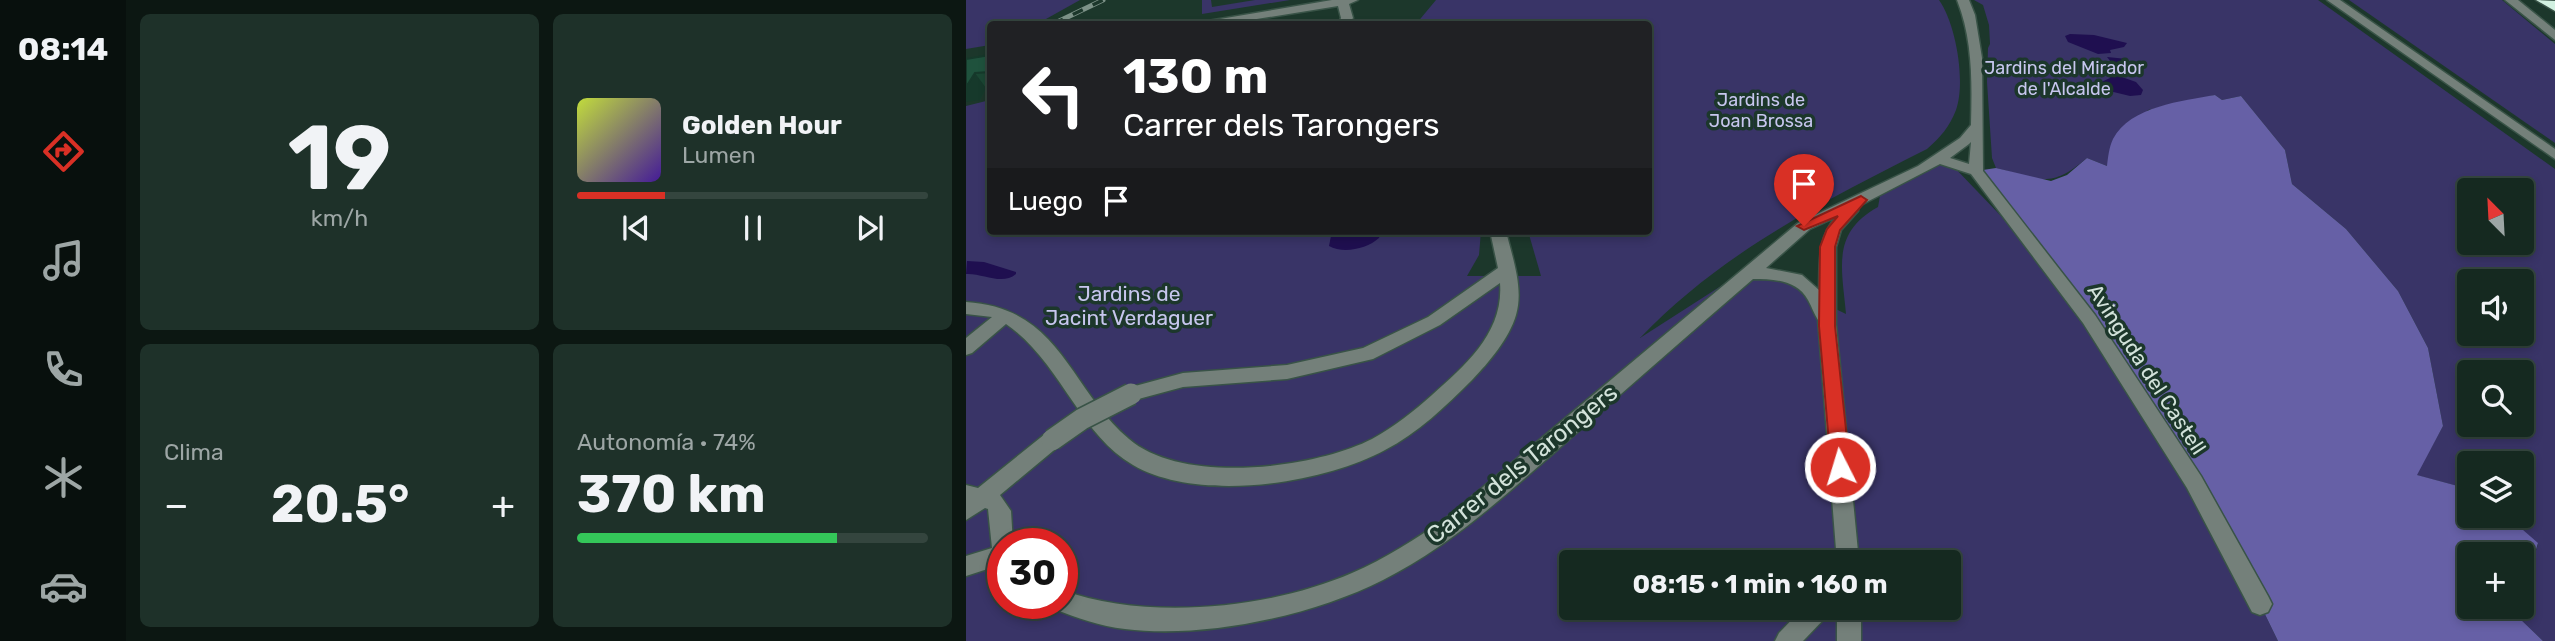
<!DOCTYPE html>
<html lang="es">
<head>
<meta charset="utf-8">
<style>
  :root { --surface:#152920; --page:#1e3129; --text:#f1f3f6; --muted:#9da6a5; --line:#34453e; --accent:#d93025 }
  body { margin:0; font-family:Rubik,sans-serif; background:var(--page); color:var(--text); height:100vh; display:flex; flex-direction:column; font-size:26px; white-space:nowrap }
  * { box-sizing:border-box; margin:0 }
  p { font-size:23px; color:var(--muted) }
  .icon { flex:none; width:38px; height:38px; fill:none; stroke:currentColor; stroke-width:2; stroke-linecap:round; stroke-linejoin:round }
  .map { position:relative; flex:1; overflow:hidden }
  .panel { display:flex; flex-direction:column; gap:14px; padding:14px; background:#0c1712; width:840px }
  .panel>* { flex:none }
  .banner { position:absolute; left:21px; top:21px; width:665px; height:214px; border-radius:7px; box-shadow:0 4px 10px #0003,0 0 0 2px var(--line); background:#202124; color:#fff; overflow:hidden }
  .needle { width:46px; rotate:336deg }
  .buttons { position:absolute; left:1491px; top:178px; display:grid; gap:14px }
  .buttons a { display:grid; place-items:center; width:77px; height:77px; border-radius:7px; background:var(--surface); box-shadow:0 4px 10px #0003,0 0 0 2px var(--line); font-size:35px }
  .speed { position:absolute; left:21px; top:528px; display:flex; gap:14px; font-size:35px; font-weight:700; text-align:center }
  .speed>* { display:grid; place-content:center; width:91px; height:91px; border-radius:50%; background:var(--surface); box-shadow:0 4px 10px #0003,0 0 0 2px var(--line); line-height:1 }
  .speed .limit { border:10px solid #d22; background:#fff; color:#111 }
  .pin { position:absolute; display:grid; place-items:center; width:60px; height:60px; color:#fff; margin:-72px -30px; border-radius:50% 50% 50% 0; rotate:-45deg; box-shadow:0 0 7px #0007 }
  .pin .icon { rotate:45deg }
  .me { position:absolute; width:77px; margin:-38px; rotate:355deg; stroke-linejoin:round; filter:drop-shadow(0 0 5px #0008) }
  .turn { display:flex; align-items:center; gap:24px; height:147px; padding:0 21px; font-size:32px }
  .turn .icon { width:91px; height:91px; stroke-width:2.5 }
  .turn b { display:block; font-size:49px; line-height:60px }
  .then { display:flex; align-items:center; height:66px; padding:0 21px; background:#0003; gap:14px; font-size:26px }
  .big { font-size:52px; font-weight:700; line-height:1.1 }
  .panel .tile { flex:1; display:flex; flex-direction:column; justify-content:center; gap:10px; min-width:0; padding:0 24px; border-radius:10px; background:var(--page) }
  .panel .dial { align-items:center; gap:0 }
  .dial b { font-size:91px; line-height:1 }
  .song { display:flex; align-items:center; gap:21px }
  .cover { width:84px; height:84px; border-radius:10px; background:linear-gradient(135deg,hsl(70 70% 55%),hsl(260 70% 35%)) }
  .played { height:7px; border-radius:4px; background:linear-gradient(90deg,var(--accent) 25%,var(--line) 25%) }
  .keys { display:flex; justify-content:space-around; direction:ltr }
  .heat { display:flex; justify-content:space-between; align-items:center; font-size:38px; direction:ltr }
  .charge { height:10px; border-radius:5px; background:linear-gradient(90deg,#34c759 74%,var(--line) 0) }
  .panel .tiles { flex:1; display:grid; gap:14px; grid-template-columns:repeat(2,1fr) }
  .trip { position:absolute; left:593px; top:550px; width:402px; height:70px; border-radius:7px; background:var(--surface); box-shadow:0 4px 10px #0003,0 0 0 2px var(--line); font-weight:700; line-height:70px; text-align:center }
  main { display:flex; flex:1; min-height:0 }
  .tabs { display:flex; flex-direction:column; width:126px; justify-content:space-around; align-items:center; background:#08100d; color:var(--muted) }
  .tabs .icon { width:49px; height:49px }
  .tabs .current { color:var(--accent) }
  .tabs b { font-size:32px; color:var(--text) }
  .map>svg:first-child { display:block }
</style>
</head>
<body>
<main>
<nav class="tabs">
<b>08:14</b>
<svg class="icon current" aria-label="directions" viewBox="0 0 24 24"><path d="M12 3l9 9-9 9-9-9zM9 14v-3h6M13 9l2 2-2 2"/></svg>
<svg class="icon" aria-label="music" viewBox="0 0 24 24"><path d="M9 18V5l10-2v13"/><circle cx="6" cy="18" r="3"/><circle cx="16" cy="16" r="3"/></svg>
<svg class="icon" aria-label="phone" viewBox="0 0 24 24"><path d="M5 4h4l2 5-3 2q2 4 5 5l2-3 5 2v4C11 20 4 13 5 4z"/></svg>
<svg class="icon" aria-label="climate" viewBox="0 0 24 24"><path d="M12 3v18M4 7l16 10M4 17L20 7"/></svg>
<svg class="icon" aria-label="car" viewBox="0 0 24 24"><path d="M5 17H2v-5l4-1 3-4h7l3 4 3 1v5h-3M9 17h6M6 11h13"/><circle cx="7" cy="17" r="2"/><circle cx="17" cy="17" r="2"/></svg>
</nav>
<section class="panel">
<div class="tiles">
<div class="tile dial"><b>19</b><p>km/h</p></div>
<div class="tile">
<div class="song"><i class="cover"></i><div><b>Golden Hour</b><p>Lumen</p></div></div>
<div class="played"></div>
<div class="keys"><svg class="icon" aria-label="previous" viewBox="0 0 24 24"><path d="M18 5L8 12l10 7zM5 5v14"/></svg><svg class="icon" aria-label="pause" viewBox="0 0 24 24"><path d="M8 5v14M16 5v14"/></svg><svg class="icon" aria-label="next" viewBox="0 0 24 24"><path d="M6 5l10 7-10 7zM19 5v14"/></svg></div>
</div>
<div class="tile"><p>Clima</p>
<div class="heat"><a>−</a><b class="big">20.5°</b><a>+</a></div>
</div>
<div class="tile"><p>Autonomía · 74%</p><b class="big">370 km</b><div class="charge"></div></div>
</div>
</section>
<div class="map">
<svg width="1589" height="641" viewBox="0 0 1589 641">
  <rect width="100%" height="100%" fill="#1c372b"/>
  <!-- green -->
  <g fill="#393467" fill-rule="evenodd">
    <polygon points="0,0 114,0 71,24 24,24 24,45 0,49"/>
    <polygon points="236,0 245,0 246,7 289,0 324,0 236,14"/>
    <path d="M470,0H973C990,24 1000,82 990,110C984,126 974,138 961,149C858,201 755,253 674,338L783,268L831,284L847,298L880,314C876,268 865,233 912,207L914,196L974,164L987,166L1034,215L1123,319L1294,604L1312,641H0V106L24,100V231H515L513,255L501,276H575L562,231H682V24H450ZM37,544H96V604H37ZM606,562H984V607H606Z"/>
    <path d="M1008,0H1352L1589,169V641H1577L1550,615L1552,607H1556V595L1572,544L1541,516H1556V464H1503V489L1450,475L1477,426L1462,348L1432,291L1380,229L1326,184L1319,150L1275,96L1256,100L1249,95L1182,110L1141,166L1121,158C1083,190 1075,179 1030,168L1026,158L1021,82L1022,48L1024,44L1023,25L1017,5ZM1503,191H1556V243H1503ZM1503,282H1556V334H1503ZM1503,373H1556V425H1503Z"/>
    <polygon points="1383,0 1536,0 1589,44 1589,143"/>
  </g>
  <!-- forest -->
  <path fill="#6660a6" d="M1249,95L1256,100L1275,96L1319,150L1326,184L1380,229L1432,291L1462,348L1477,426L1451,475L1503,489V516H1541L1572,543L1556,595V555H1503V607H1552L1550,615L1577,641H1312L1294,604L1171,394L1010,171L1030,168L1085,181L1101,175L1121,158L1141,166C1142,158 1143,147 1147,139C1164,106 1217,101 1249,95Z"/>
  <!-- water -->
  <g fill="#1f0f50">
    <polygon points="1104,34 1128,35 1161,43 1158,47 1144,50 1145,53 1132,54 1102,42 1099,36"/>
    <polygon points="1141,57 1161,59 1162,63 1154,67 1153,76 1170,82 1177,90 1175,95 1164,96 1131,88 1129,85 1144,78 1141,69 1136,65 1145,62"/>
    <path d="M366,231H415L413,238C401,249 377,254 363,246Z"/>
    <path d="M1,261L18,262L50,272V274C36,286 17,273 0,274Z"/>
  </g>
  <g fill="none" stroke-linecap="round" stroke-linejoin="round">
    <!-- minor casing -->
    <g stroke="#395347" stroke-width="3">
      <g id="minor">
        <polygon points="366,0 392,0 383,4 387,18 383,24 372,24 375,18 372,6 260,24 236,24 242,21"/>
        <path d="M991,0H1003L1009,15L1016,58L1017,171L1129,315L1235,476L1302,596L1306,604L1302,612L1294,615L1286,612L1221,488L1117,323L1005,174L974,164L893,206L892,211L875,230L870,247V325L893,562H871L852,320C848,314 846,307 842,300C831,280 808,279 787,279C724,333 662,388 599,443C542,493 486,545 417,580C346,616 238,639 159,629C134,626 111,618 88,609L86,604H96V590C181,621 303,609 386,573C419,559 449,539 479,519L832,223L952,166L994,138L1005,125C1006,83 1007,40 991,0ZM1005,142L1003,164L984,158L1003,144ZM870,217C851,238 854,263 853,290L836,275L800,268L844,229Z"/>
        <polygon points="1361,0 1374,0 1589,149 1589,159"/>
        <polygon points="1539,0 1552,0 1589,30 1589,40"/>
        <path d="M524,231H540C546,257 558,288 550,315C543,339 523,362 506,380C480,406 452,433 419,450C356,484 232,503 167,465C113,434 94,361 40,324L6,353L0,355V338L26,317L0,314V302C95,308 102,387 163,439C216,485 347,469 406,439C428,427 448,411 466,395C500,365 538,332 534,283L474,325L407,359L321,379L217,387L165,401L158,399L156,394L158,389L217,373L321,365L397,348L462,317L532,268Z"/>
        <polygon points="86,432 93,434 96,440 93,446 34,495 45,511 47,544 37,544 37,564 0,576 0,556 26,548 22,509 19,508 0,520 0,485 12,488 79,434"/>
        <polygon points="838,607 866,607 862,615 837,641 809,641 813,633"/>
        <rect x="871" y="607" width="24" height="34"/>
      </g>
    </g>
    <!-- highway casing -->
    <g stroke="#395347" stroke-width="3">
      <polygon id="highway" points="1570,0 1589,1 1589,11"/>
    </g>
    <!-- minor -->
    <use href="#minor" fill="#74807a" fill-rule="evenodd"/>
    <!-- highway -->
    <use href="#highway" fill="#d1f0e0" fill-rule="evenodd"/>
    <!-- rail casing -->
    <g stroke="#7d9288" stroke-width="5">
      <polyline id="rail" points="87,24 137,0"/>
    </g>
    <!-- rail -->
    <use href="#rail" stroke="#1c372b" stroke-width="3.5" stroke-dasharray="11" stroke-linecap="butt"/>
    <!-- minor-bridge casing -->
    <g stroke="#395347" stroke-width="24" stroke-linecap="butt">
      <polyline id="minor-bridge" points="86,440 116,419 165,394"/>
    </g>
    <!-- minor-bridge -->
    <use href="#minor-bridge" stroke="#74807a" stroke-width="21"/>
  </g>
  <!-- wall -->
  <polygon fill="#1b4734" points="24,55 24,88 20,88 14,100 0,59"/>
  <!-- shaded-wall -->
  <polygon fill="#16392b" points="9,73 20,88 14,100 0,102 0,84"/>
  <!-- building -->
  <polygon fill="#1f523d" stroke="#16392b" stroke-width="2" points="24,55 24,72 9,73 2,84 0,84 0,59"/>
  <!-- route -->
  <polygon fill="#d93025" stroke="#8d1f18" stroke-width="2" points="895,196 901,200 874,230 869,247 869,326 884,467 881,473 874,475 868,473 865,467 853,326 854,247 861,229 872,216 838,230 831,226"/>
  <g text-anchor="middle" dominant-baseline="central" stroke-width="7" stroke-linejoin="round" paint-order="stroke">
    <!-- far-park labels -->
    <g font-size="18" fill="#c7c6ee" stroke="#1c372b">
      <text x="1098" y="68">Jardins del Mirador<tspan x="1098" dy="21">de l'Alcalde</tspan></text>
      <text x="795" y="100">Jardins de<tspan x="795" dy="21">Joan Brossa</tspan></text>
    </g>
    <!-- park labels -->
    <g font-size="21" fill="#c7c6ee" stroke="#1c372b">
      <text x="163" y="293">Jardins de<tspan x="163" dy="24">Jacint Verdaguer</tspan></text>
    </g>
    <!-- street labels -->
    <g font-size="21" fill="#d3e3db" stroke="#1c372b">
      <text transform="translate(1181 369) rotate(57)">Avinguda del Castell</text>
    </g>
    <!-- near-street labels -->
    <g font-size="24" fill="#d3e3db" stroke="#1c372b">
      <text transform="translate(556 464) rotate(-39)">Carrer dels Tarongers</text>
    </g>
  </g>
</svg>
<div class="buttons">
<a><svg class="needle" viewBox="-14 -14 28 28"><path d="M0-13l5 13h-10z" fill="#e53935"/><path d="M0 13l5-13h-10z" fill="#9da6a5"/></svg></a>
<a><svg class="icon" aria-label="sound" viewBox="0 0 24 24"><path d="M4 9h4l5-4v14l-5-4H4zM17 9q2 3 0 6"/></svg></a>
<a><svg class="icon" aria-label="search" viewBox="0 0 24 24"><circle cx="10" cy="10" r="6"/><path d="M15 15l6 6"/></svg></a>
<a><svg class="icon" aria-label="layers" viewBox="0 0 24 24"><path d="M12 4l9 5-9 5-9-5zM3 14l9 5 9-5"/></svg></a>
<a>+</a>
</div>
<div class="speed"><div class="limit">30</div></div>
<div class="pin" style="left:838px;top:226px;background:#d93025"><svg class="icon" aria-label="arrive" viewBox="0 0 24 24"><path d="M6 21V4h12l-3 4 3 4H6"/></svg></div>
<svg class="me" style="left:874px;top:467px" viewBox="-20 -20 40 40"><circle r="17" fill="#d93025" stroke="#fff" stroke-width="3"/><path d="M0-11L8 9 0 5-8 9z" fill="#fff"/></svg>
<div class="trip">08:15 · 1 min · 160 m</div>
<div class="banner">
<div class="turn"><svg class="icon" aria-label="left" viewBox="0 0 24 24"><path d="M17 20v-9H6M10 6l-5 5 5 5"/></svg><div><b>130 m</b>Carrer dels Tarongers</div></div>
<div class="then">Luego<svg class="icon" aria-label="arrive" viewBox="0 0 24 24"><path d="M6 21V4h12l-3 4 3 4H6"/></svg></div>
</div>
</div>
</main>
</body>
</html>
